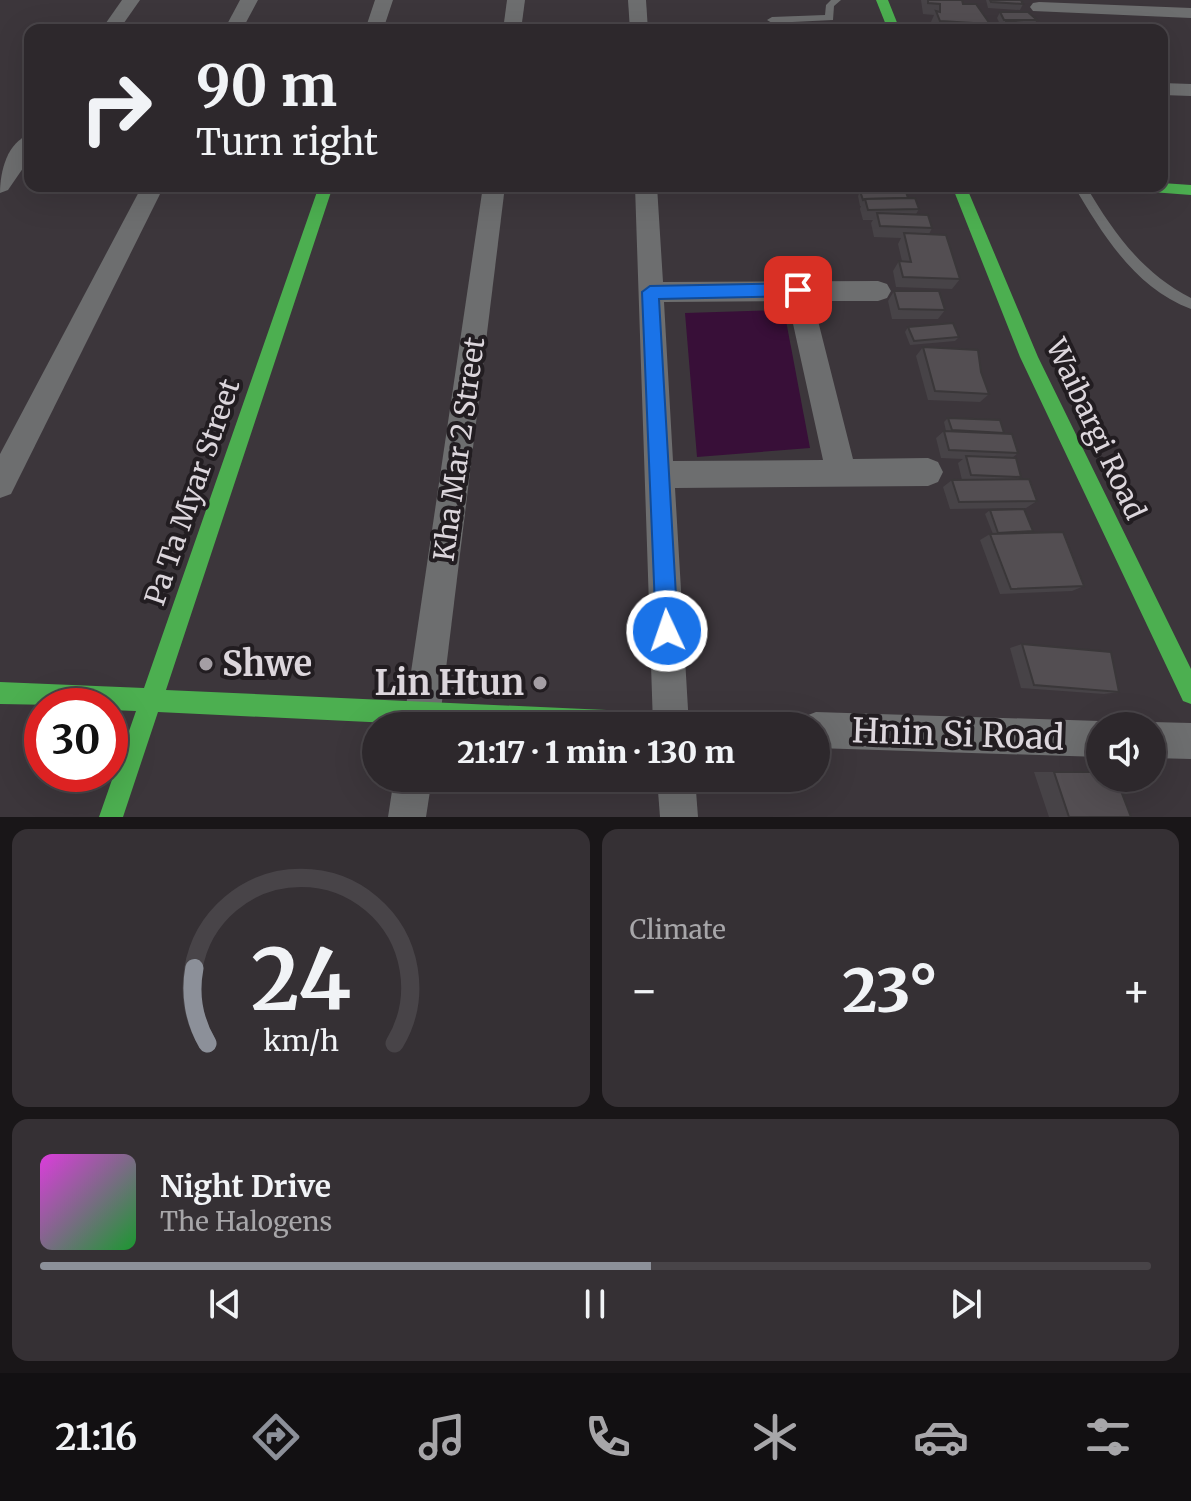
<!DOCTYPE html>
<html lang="en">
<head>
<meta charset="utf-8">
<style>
  :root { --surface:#2d282c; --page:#353034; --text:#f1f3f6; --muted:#a7a6a9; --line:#484448; --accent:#8c9099 }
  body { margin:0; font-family:Merriweather,serif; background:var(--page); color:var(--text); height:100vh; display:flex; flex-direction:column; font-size:30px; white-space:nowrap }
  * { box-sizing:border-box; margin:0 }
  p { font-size:26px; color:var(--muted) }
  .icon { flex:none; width:44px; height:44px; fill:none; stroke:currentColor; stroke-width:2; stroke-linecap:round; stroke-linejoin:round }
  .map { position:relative; height:817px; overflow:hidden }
  .sheet { display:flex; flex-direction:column; gap:12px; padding:12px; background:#191618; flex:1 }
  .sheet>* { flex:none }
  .guide { position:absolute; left:24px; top:24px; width:1144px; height:168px; border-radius:16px; box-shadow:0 8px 32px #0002,0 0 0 2px var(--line); background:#2d282c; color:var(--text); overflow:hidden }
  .buttons { position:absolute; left:1086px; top:712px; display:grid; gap:16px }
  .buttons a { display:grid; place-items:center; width:80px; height:80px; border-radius:50%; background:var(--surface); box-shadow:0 8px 32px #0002,0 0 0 2px var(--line); font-size:40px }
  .speed { position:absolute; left:24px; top:688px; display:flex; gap:16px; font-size:40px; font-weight:700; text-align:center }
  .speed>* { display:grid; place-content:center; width:104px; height:104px; border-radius:50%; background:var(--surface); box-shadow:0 8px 32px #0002,0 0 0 2px var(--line); line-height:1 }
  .speed .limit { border:12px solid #d22; background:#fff; color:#111 }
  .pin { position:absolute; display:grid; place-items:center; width:68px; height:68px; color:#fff; margin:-34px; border-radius:16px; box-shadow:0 4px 12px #0006 }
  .me { position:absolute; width:88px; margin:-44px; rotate:357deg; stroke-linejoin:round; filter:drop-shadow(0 0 6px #0008) }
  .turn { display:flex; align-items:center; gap:28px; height:168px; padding:0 40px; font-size:36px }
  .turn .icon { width:104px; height:104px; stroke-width:2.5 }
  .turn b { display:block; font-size:56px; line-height:68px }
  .big { font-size:60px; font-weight:800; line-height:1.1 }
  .sheet .widget { flex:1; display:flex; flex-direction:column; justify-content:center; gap:12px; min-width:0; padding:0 28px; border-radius:16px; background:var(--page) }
  .sheet .dial { align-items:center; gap:0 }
  .dial svg { height:208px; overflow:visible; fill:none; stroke:var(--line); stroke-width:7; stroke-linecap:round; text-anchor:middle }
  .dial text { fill:var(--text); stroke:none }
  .song { display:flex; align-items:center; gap:24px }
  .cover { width:96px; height:96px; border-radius:12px; background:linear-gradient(135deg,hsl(300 70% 55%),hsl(130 70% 35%)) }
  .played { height:8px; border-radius:4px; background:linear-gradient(90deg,var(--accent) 55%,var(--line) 55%) }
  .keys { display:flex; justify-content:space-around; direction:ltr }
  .heat { display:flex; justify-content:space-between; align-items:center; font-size:44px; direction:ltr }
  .sheet .tiles { flex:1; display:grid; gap:12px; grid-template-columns:1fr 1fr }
  .widget:last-child { grid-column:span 2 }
  .trip { position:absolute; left:362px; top:712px; width:468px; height:80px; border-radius:40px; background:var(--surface); box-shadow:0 8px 32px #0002,0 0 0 2px var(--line); font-weight:800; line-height:80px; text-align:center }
  .tabs { display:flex; height:128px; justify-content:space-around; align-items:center; background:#121012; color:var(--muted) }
  .tabs .icon { width:56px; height:56px }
  .tabs .on { color:var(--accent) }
  .tabs b { font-size:36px; color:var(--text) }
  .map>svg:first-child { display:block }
</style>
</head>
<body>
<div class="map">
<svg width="1191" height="817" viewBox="0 0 1191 817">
  <rect width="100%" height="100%" fill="#3c363b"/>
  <!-- water -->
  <polygon fill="#380f38" points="784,310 810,448 697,457 685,313"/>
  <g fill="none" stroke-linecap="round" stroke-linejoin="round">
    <!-- lane -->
    <g fill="#6d6e6f" fill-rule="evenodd">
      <polygon points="831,0 841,0 834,6 833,20 772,23 767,20 772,17 825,15 826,5"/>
      <path d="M1074,186H1086C1113,232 1142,273 1191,298V309C1135,288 1103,235 1074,186Z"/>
    </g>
    <!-- street -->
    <g fill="#6d6e6f" fill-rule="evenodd">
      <polygon points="122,0 140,0 119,30 101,30"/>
      <polygon points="240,0 258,0 242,30 224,30"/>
      <polygon points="375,0 393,0 383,30 365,30"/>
      <polygon points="507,0 525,0 521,30 503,30"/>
      <polygon points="628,0 646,0 648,30 630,30"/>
      <polygon points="1039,2 1191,8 1191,18 1033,11 1030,7 1033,3"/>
      <polygon points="1162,83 1191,84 1191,96 1162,95"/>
      <path d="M30,135V158L8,190L0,193C0,172 7,141 30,135Z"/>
      <polygon points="142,186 164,186 11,494 0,498 0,454"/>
      <polygon points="483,186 505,186 439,726 403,726"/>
      <path d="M635,186H657L663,282L878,281L887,284L891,291L887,298L878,301H813L853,459L928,458L938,462L943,472L938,482L928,486L675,488L689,726L653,725ZM788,301L823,460L673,461L664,302Z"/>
      <polygon points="816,712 1100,721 1112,726 1100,726 1100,757 816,748 816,726 800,726 803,717"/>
      <polygon points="1152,722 1191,723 1191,759 1152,758 1152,726 1142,726"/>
      <polygon points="394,778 432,778 426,817 388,817"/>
      <polygon points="657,778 695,778 698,817 660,817"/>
    </g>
    <!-- fast -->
    <g fill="#4caf50" fill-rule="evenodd">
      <polygon points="876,0 888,0 900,30 888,30"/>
      <polygon points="1162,183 1191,185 1191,195 1138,191 1131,186 1162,186"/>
      <polygon points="319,186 333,186 166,690 694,714 702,718 706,726 453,726 158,712 123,817 99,817 136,711 110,710 110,706 0,704 0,682 144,688"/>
      <polygon points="952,186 966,186 1038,357 1191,669 1191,704 1183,701 1020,357"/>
    </g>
  </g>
  <!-- wall -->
  <g fill="#474347">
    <polygon points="921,0 962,0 963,4 990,24 987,30 934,30 931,22 934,15 923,14"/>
    <polygon points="986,0 1021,0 1023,4 1020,10 988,8"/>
    <polygon points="1000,12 1037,20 1034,24 1041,25 1039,30 1003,30 1004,26 1001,26 997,18"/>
    <polygon points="860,191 908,198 919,209 916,214 932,228 929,234 960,279 952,289 896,287 893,271 899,261 902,261 898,244 901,238 874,237 871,223 873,220 863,220 860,209 861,206 860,206 858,196"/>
    <polygon points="894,291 945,310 938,319 892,319 888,301"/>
    <polygon points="908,327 959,337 955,341 910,345 905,332"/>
    <polygon points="923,347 981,372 989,394 980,402 928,400 916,356"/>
    <polygon points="948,418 1004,433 1018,453 1012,458 1021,477 1018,479 1037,501 1026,508 950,509 943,487 952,480 962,480 958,463 963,459 941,458 936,438 944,431 946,431 944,422"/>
    <polygon points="990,510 1033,531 1030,533 1084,586 1072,591 1000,594 980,540 990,534 993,534 985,514"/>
    <polygon points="1022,644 1119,692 1104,694 1021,688 1010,648"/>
    <polygon points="1034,772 1054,772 1131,817 1049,817"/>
  </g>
  <!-- building -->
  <g fill="#534e52" stroke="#3a3739" stroke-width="2">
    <polygon points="928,0 962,0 963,4 976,4 990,24 940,21 936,11 940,12 940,4 928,3"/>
    <polygon points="990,0 1021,0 1023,4 991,2"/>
    <polygon points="1000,12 1028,12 1037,20 1004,20"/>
    <polygon points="1006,21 1041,25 1032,30 1007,29"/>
    <polygon points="943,28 979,30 943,30"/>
    <polygon points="860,191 906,192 908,198 865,199 863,200"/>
    <polygon points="915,198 919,209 868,210 865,199"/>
    <polygon points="877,213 928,215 932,228 880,226"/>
    <polygon points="904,233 946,235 960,279 903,277 899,261 911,262"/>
    <polygon points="894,291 939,291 945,310 899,309"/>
    <polygon points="953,323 959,337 914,341 908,327"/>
    <polygon points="923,347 978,350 981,372 989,394 935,391"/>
    <polygon points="948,418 1000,420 1004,433 952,430"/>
    <polygon points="944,431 1012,434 1018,453 949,450"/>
    <polygon points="966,456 1016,458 1021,477 971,475"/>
    <polygon points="1029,479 1037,501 959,502 952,480"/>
    <polygon points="1024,509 1033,531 998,533 990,510"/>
    <polygon points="1063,532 1084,586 1011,589 990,534"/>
    <polygon points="1022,644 1111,652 1119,692 1034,685"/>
    <polygon points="1054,772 1100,772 1100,778 1116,778 1131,817 1069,817"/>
  </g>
  <!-- route -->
  <polygon fill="#1a73e8" stroke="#114b97" stroke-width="2" points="798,283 807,290 798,296 659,299 678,631 675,639 667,642 659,639 656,631 642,292 650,286"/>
  <!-- markers -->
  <g fill="#a49ea4" stroke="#221d21" stroke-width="3">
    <circle cx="206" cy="664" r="8"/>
    <circle cx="540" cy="683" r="8"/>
  </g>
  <g text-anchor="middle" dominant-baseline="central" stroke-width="8" stroke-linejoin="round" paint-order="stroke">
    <!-- street labels -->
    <g font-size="28" fill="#dcd6dc" stroke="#221d21">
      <text transform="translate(1096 429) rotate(65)">Waibargi Road</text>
      <text transform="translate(459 449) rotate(-82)">Kha Mar 2 Street</text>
      <text transform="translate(192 492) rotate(-71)">Pa Ta Myar Street</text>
    </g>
    <!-- near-poi labels -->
    <g font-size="34" font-weight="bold" fill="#dcd6dc" stroke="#221d21" text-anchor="start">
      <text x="222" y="664">Shwe</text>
      <text x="524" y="683" text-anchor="end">Lin Htun</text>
    </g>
    <!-- near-street labels -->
    <g font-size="34" fill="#dcd6dc" stroke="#221d21">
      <text transform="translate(958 734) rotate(2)">Hnin Si Road</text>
    </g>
  </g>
</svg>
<div class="buttons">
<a><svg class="icon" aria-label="sound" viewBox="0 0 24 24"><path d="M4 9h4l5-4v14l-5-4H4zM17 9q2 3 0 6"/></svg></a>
</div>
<div class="speed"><div class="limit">30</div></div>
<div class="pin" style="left:798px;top:290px;background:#d93025"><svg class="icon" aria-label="arrive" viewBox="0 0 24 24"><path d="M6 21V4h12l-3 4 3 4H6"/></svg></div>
<svg class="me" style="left:667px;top:631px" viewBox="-20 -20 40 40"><circle r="17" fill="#1a73e8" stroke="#fff" stroke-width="3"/><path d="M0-11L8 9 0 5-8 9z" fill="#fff"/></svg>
<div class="trip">21:17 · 1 min · 130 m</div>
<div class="guide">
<div class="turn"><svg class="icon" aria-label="right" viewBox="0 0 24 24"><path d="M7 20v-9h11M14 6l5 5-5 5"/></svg><div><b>90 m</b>Turn right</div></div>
</div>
</div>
<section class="sheet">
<div class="tiles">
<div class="widget dial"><svg viewBox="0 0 100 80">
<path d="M14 69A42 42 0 1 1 86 69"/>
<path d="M14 69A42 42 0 0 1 9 40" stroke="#8c9099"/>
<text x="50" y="56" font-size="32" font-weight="700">24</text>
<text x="50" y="72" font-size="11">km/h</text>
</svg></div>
<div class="widget"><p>Climate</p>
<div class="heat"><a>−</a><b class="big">23°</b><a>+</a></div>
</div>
<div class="widget">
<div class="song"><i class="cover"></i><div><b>Night Drive</b><p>The Halogens</p></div></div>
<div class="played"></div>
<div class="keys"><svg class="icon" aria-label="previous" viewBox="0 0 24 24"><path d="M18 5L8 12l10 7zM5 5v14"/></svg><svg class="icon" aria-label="pause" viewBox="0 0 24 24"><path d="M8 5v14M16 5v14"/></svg><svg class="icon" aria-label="next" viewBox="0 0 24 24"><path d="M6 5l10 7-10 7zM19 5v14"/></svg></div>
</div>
</div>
</section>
<nav class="tabs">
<b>21:16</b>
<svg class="icon on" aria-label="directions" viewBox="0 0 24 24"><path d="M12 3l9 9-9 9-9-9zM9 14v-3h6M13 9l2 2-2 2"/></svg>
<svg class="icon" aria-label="music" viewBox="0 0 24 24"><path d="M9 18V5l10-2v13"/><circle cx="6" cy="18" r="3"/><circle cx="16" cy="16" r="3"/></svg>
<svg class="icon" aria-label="phone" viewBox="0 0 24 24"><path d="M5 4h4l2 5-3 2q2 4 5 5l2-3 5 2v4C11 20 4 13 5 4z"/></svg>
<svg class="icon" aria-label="climate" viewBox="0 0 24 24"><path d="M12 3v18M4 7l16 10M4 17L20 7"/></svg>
<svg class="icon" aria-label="car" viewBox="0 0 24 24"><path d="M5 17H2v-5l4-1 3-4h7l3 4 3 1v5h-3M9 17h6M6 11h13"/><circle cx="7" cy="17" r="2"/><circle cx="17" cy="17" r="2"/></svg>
<svg class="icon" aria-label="filters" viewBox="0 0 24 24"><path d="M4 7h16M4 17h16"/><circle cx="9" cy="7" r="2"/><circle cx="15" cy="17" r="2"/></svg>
</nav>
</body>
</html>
